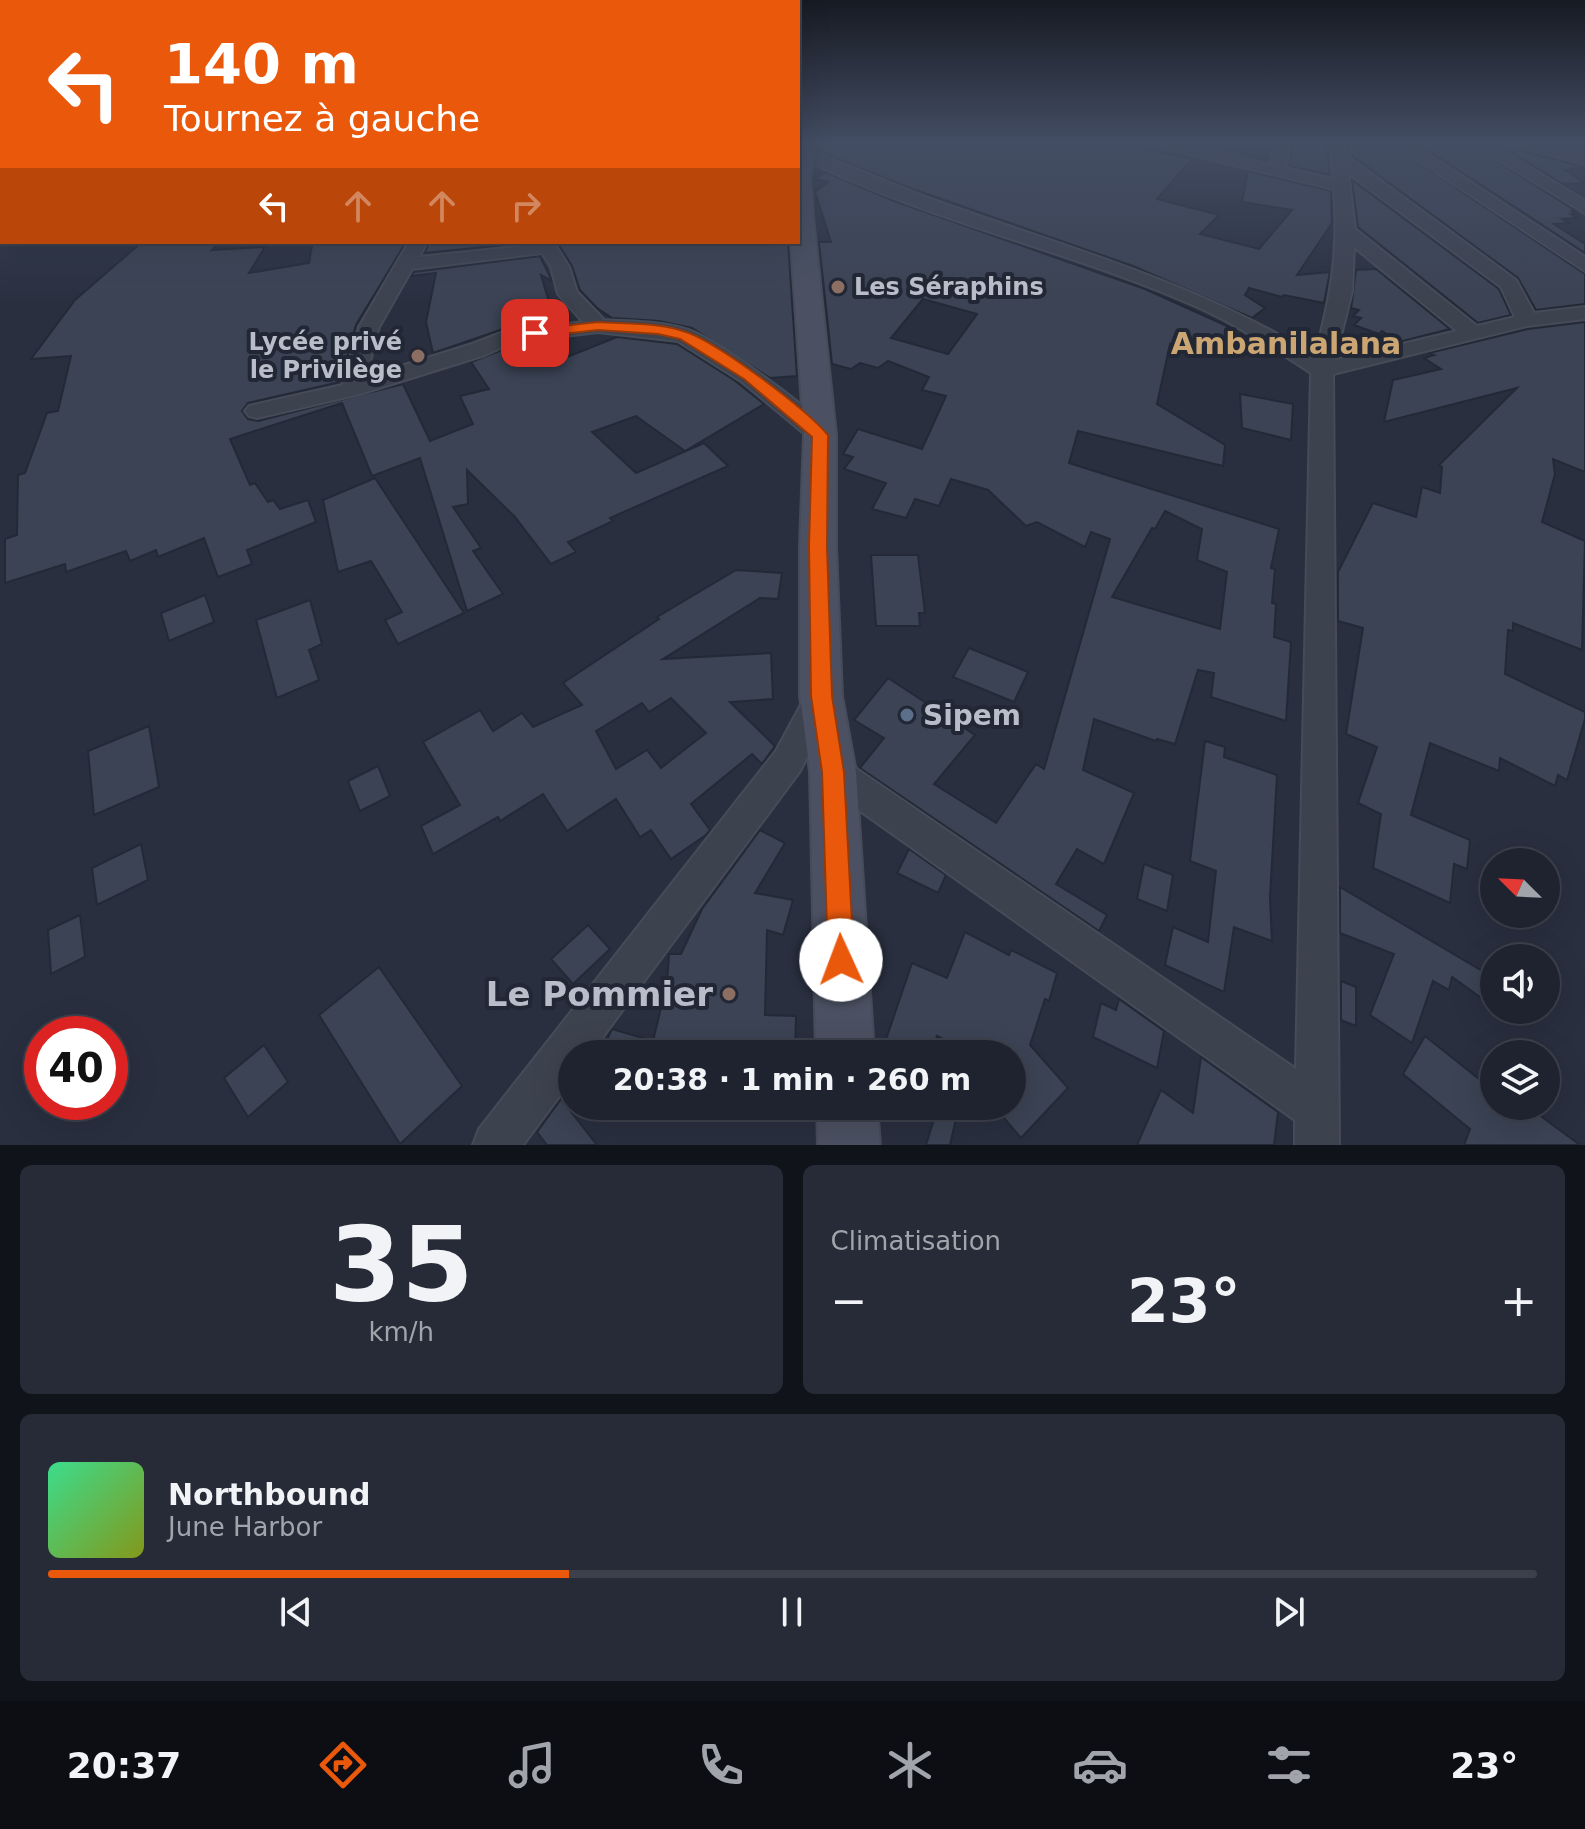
<!DOCTYPE html>
<html lang="fr">
<head>
<meta charset="utf-8">
<style>
  :root { --surface:#1f232f; --page:#272b37; --text:#f1f3f6; --muted:#a1a4aa; --line:#3c404b; --accent:#ea580c }
  body { margin:0; font-family:"DejaVu Sans",sans-serif; background:var(--page); color:var(--text); height:100vh; display:flex; flex-direction:column; font-size:30px; white-space:nowrap }
  * { box-sizing:border-box; margin:0 }
  p { font-size:26px; color:var(--muted) }
  .icon { flex:none; width:44px; height:44px; fill:none; stroke:currentColor; stroke-width:2; stroke-linecap:round; stroke-linejoin:round }
  .map { position:relative; height:1145px; overflow:hidden }
  .side { display:flex; flex-direction:column; gap:20px; padding:20px; background:#11131a; flex:1 }
  .side>* { flex:none }
  .guide { position:absolute; left:0px; top:0px; width:800px; height:244px; box-shadow:0 8px 32px #0002,0 0 0 2px var(--line); background:#ea580c; color:#fff; overflow:hidden }
  .needle { width:52px; rotate:294deg }
  .tools { position:absolute; left:1480px; top:848px; display:grid; gap:16px }
  .tools a { display:grid; place-items:center; width:80px; height:80px; border-radius:50%; background:var(--surface); box-shadow:0 8px 32px #0002,0 0 0 2px var(--line); font-size:40px }
  .speed { position:absolute; left:24px; top:1016px; display:flex; gap:16px; font-size:40px; font-weight:700; text-align:center }
  .speed>* { display:grid; place-content:center; width:104px; height:104px; border-radius:50%; background:var(--surface); box-shadow:0 8px 32px #0002,0 0 0 2px var(--line); line-height:1 }
  .speed .limit { border:12px solid #d22; background:#fff; color:#111 }
  .pin { position:absolute; display:grid; place-items:center; width:68px; height:68px; color:#fff; margin:-34px; border-radius:16px; box-shadow:0 4px 12px #0006 }
  .me { position:absolute; width:88px; margin:-44px; rotate:358deg; stroke-linejoin:round; filter:drop-shadow(0 0 6px #0008) }
  .turn { display:flex; align-items:center; gap:28px; height:168px; padding:0 32px; font-size:36px }
  .turn .icon { width:104px; height:104px; stroke-width:2.5 }
  .turn b { display:block; font-size:56px; line-height:68px }
  .lanes { display:flex; align-items:center; height:76px; padding:0 32px; background:#0003; justify-content:center; gap:40px; direction:ltr }
  .lanes .off { opacity:.35 }
  .big { font-size:60px; font-weight:700; line-height:1.1 }
  .side .card { flex:1; display:flex; flex-direction:column; justify-content:center; gap:12px; min-width:0; padding:0 28px; border-radius:12px; background:var(--page) }
  .side .dial { align-items:center; gap:0 }
  .dial b { font-size:104px; line-height:1 }
  .song { display:flex; align-items:center; gap:24px }
  .cover { width:96px; height:96px; border-radius:12px; background:linear-gradient(135deg,hsl(150 70% 55%),hsl(70 70% 35%)) }
  .played { height:8px; border-radius:4px; background:linear-gradient(90deg,var(--accent) 35%,var(--line) 35%) }
  .keys { display:flex; justify-content:space-around; direction:ltr }
  .heat { display:flex; justify-content:space-between; align-items:center; font-size:44px; direction:ltr }
  .side .tiles { flex:1; display:grid; gap:20px; grid-template-columns:1fr 1fr }
  .card:last-child { grid-column:span 2 }
  .trip { position:absolute; left:558px; top:1040px; width:468px; height:80px; border-radius:40px; background:var(--surface); box-shadow:0 8px 32px #0002,0 0 0 2px var(--line); font-weight:700; line-height:80px; text-align:center }
  .tabs { display:flex; height:128px; justify-content:space-around; align-items:center; background:#0c0e13; color:var(--muted) }
  .tabs .icon { width:56px; height:56px }
  .tabs .selected { color:var(--accent) }
  .tabs b { font-size:36px; color:var(--text) }
  .map>svg:first-child { display:block }
</style>
</head>
<body>
<div class="map">
<svg width="1585" height="1145" viewBox="0 0 1585 1145">
  <rect width="100%" height="100%" fill="#292f3f"/>
  <!-- building -->
  <g fill="#3b4354" stroke="#232936" stroke-width="2" fill-rule="evenodd">
    <polygon points="814,143 1077,143 1109,148 1112,143 1193,158 1157,199 1219,215 1200,234 1259,249 1292,210 1242,202 1248,171 1331,191 1332,223 1297,275 1330,272 1324,303 1284,295 1282,297 1249,288 1245,295 1265,308 1252,318 1133,266 907,187 817,150"/>
    <polygon points="1293,143 1330,144 1327,148 1330,175 1289,166"/>
    <polygon points="1389,143 1585,274 1585,304 1536,310 1518,278 1350,154 1346,145"/>
    <polygon points="1417,143 1468,143 1576,211 1572,211 1576,214 1571,214 1577,218 1562,219 1569,223 1554,224 1585,244 1585,253"/>
    <polygon points="1496,143 1508,143 1513,149 1585,167 1565,170 1585,183 1563,184"/>
    <path d="M825,172L894,201L1145,289L1236,330L1212,345L1210,353L1170,344L1157,404L1225,445L1223,466L1078,431L1069,463L1279,529L1271,568L1275,569L1272,603L1276,604L1274,637L1291,642L1286,721L1211,697L1214,673L1198,670L1175,744L1157,739L1156,741L1094,719L1083,770L1134,793L1104,864L1077,849L1056,884L1107,915L1099,931L860,768L884,738L854,720L888,678L975,735L934,784L996,823L1036,764L1044,769L1110,539L1091,532L1085,547L1037,522L1026,526L988,490L951,479L939,506L915,499L906,518L872,509L886,483L844,469L853,457L843,454L858,429L922,449L946,396L922,390L929,377L888,361L878,368L860,363L851,369L832,364L819,242H831L815,192L828,182L815,179ZM923,299L977,314L948,354L891,338ZM1165,511L1202,529L1197,560L1227,572L1220,629L1112,597L1152,528L1155,529Z"/>
    <polygon points="1352,180 1499,289 1511,315 1478,323 1358,227"/>
    <polygon points="142,242 219,242 212,250 265,247 249,273 309,263 312,245 315,242 406,242 356,325 340,382 248,403 242,411 248,419 258,421 403,384 430,441 473,424 460,396 489,389 471,362 515,345 560,340 565,358 617,337 677,344 734,380 764,404 685,451 636,416 592,432 636,473 704,443 728,466 610,518 613,521 568,542 576,552 551,564 515,517 467,470 468,504 453,507 481,548 473,551 503,594 467,611 420,458 372,476 342,403 230,439 250,485 255,483 268,502 273,500 280,509 308,500 316,522 247,550 252,564 218,577 204,538 158,557 156,550 130,561 126,551 66,572 65,564 5,583 5,539 17,535 18,475 25,473 47,413 58,411 71,356 31,359 75,300"/>
    <polygon points="430,242 535,242 424,253"/>
    <polygon points="557,242 788,242 797,376 770,378 692,328 659,321 612,318 597,308 580,290 572,266"/>
    <polygon points="540,256 552,281 541,275 555,322 503,329 433,353 426,322 436,273 411,276 414,272"/>
    <polygon points="1376,269 1450,329 1399,342 1382,331 1379,334 1354,325 1361,318 1353,316 1359,310 1351,308 1356,270"/>
    <polygon points="1585,322 1585,472 1553,459 1555,474 1542,522 1585,541 1582,650 1513,623 1513,631 1508,630 1505,674 1585,712 1585,719 1567,780 1558,775 1555,786 1500,758 1499,771 1430,743 1411,815 1470,840 1467,869 1454,864 1450,903 1373,868 1381,814 1358,803 1377,747 1346,734 1363,628 1338,621 1338,572 1373,503 1416,517 1422,487 1440,493 1442,467 1439,465 1517,388 1384,422 1393,380 1441,369 1424,358 1434,355 1429,353 1528,329"/>
    <polygon points="1240,394 1293,404 1291,440 1242,428"/>
    <polygon points="375,478 464,613 398,644 385,620 402,612 371,561 338,572 323,500"/>
    <polygon points="871,555 918,555 925,613 919,613 920,626 876,626"/>
    <path d="M736,570L782,573L778,599L760,598L663,659L771,653L773,699L730,702L775,746L762,764L752,754L691,804L710,830L706,835L671,859L651,830L640,837L616,799L567,831L543,794L500,821L498,817L433,854L421,826L460,805L423,742L480,710L493,731L522,713L533,727L582,705L563,683L659,619L657,617ZM671,698L706,733L661,768L647,750L616,769L596,731L642,703L649,712Z"/>
    <polygon points="205,595 214,622 169,641 161,613"/>
    <polygon points="310,600 322,644 309,650 319,680 277,698 256,620"/>
    <polygon points="969,648 1028,672 1014,702 953,677"/>
    <polygon points="149,726 159,787 94,815 88,751"/>
    <polygon points="1205,741 1225,747 1224,757 1277,775 1270,897 1272,941 1234,927 1224,992 1165,965 1173,927 1208,942 1216,871 1190,861"/>
    <polygon points="378,766 390,796 360,811 348,781"/>
    <polygon points="760,830 785,843 755,893 793,900 783,935 767,930 765,1015 796,1016 795,1054 711,1054 677,1048 676,1054 600,1054 612,1029 653,1041 667,983 669,954 681,954 702,909"/>
    <polygon points="141,844 148,880 97,905 92,868"/>
    <polygon points="909,849 946,875 938,893 897,873"/>
    <polygon points="1144,864 1173,875 1167,911 1137,899"/>
    <polygon points="1340,887 1494,978 1494,1007 1452,977 1449,990 1433,981 1412,1043 1370,1015 1394,954 1340,933"/>
    <polygon points="80,915 85,957 51,974 48,930"/>
    <polygon points="588,925 610,949 573,984 551,959"/>
    <polygon points="965,932 1009,955 1011,950 1057,973 1049,1001 1045,999 1030,1045 1068,1088 1021,1138 994,1106 1012,1106 1012,1054 973,1054 937,1036 931,1054 881,1054 912,963 947,978"/>
    <polygon points="379,967 462,1086 400,1144 319,1015"/>
    <polygon points="1341,981 1356,987 1356,1026 1341,1020"/>
    <polygon points="1119,999 1164,1031 1157,1068 1093,1037 1101,1003 1116,1010"/>
    <polygon points="1425,1036 1494,1091 1494,1106 1527,1106 1580,1145 1464,1145 1470,1129 1403,1074"/>
    <polygon points="264,1045 288,1082 248,1117 224,1078"/>
    <polygon points="1201,1057 1278,1112 1274,1145 1137,1145 1161,1090 1193,1113"/>
    <polygon points="561,1099 597,1145 547,1145 537,1132"/>
    <polygon points="938,1106 959,1106 950,1145 926,1145"/>
  </g>
  <g fill="none" stroke-linecap="round" stroke-linejoin="round">
    <!-- street casing -->
    <g stroke="#464b58" stroke-width="4">
      <g id="street">
        <path d="M1151,143H1179L1270,165L1274,143H1290L1286,168L1333,179L1330,148L1338,143L1343,145L1347,156L1516,280L1534,313L1585,307V319L1527,326L1333,374L1339,1145H1295V1120L821,783L816,772L821,761L833,757L845,761L1296,1069L1311,373C1274,349 1236,324 1195,306C1066,249 924,220 798,156L799,150H809C853,167 895,186 939,202C1068,248 1198,283 1315,356C1331,295 1339,253 1334,189L1154,146ZM1348,173L1501,287L1515,317L1477,326L1355,229ZM1354,247L1457,331L1335,360L1352,291Z"/>
        <polygon points="1392,143 1411,143 1585,257 1585,271"/>
        <polygon points="1471,143 1490,143 1585,201 1585,213"/>
        <polygon points="1511,143 1539,143 1585,154 1585,164 1514,146"/>
        <path d="M409,242H427L419,257L554,243L569,267L577,292L604,320C632,322 664,321 691,331C719,342 816,411 832,435L828,440H812L741,381L678,341L598,332L514,342L485,355L360,394L257,418L249,416L245,411L249,406L342,385L359,327ZM542,253L551,267L558,294L583,322L503,332L469,345L366,377L379,327L412,269Z"/>
        <polygon points="821,684 832,688 837,697 800,771 590,1054 572,1054 572,1079 523,1145 473,1145 479,1129 776,751 810,688"/>
      </g>
    </g>
    <!-- secondary casing -->
    <g stroke="#464b58" stroke-width="4">
      <g id="secondary">
        <polygon points="798,143 811,143 815,153 810,177 813,217 836,435 836,546 842,696 856,772 874,1054 816,1054 810,772 800,696 800,546 804,435 791,242 798,242"/>
        <polygon points="817,1106 877,1106 880,1145 818,1145"/>
      </g>
    </g>
    <!-- street -->
    <use href="#street" fill="#3d424f" fill-rule="evenodd"/>
    <!-- secondary -->
    <use href="#secondary" fill="#4b5162" fill-rule="evenodd"/>
  </g>
  <!-- sky -->
  <linearGradient id="sky" x2="0" y2="1"><stop stop-color="#171a23"/><stop offset="0.47" stop-color="#434d63"/><stop offset="1" stop-color="#434d63" stop-opacity="0"/></linearGradient>
  <rect width="1585" height="303" fill="url(#sky)"/>
  <!-- route -->
  <path fill="#ea580c" stroke="#983908" stroke-width="2" d="M598,322C627,324 661,322 689,333C722,346 805,408 828,435L827,546L832,696L844,772L854,960L850,969L841,973L832,969L828,960L822,772L811,696L809,546L812,437L744,379L680,339L658,334L598,330L535,337L528,333L535,329Z"/>
  <!-- markers -->
  <g fill="#8d6e63" stroke="#212734" stroke-width="3">
    <circle cx="838" cy="287" r="8"/>
    <circle cx="418" cy="356" r="8"/>
    <circle cx="729" cy="994" r="8"/>
  </g>
  <circle fill="#5c6f8a" stroke="#212734" stroke-width="3" cx="907" cy="715" r="8"/>
  <g text-anchor="middle" dominant-baseline="central" stroke-width="8" stroke-linejoin="round" paint-order="stroke">
    <!-- far-poi labels -->
    <g font-size="24" font-weight="bold" fill="#b9bdc9" stroke="#212734" text-anchor="start">
      <text x="854" y="287">Les Séraphins</text>
      <text x="402" y="342" text-anchor="end">Lycée privé<tspan x="402" dy="28">le Privilège</tspan></text>
    </g>
    <!-- poi labels -->
    <g font-size="28" font-weight="bold" fill="#b9bdc9" stroke="#212734" text-anchor="start">
      <text x="923" y="715">Sipem</text>
    </g>
    <!-- far-district labels -->
    <g font-size="30" font-weight="bold" fill="#cba572" stroke="#212734">
      <text x="1286" y="343">Ambanilalana</text>
    </g>
    <!-- near-poi labels -->
    <g font-size="34" font-weight="bold" fill="#b9bdc9" stroke="#212734" text-anchor="end">
      <text x="713" y="994">Le Pommier</text>
    </g>
  </g>
</svg>
<div class="tools">
<a><svg class="needle" viewBox="-14 -14 28 28"><path d="M0-13l5 13h-10z" fill="#e53935"/><path d="M0 13l5-13h-10z" fill="#a1a4aa"/></svg></a>
<a><svg class="icon" aria-label="sound" viewBox="0 0 24 24"><path d="M4 9h4l5-4v14l-5-4H4zM17 9q2 3 0 6"/></svg></a>
<a><svg class="icon" aria-label="layers" viewBox="0 0 24 24"><path d="M12 4l9 5-9 5-9-5zM3 14l9 5 9-5"/></svg></a>
</div>
<div class="speed"><div class="limit">40</div></div>
<div class="pin" style="left:535px;top:333px;background:#d93025"><svg class="icon" aria-label="arrive" viewBox="0 0 24 24"><path d="M6 21V4h12l-3 4 3 4H6"/></svg></div>
<svg class="me" style="left:841px;top:960px" viewBox="-20 -20 40 40"><circle r="19" fill="#fff"/><path d="M0-13L10 11 0 6-10 11z" fill="#ea580c"/></svg>
<div class="trip">20:38 · 1 min · 260 m</div>
<div class="guide">
<div class="turn"><svg class="icon" aria-label="left" viewBox="0 0 24 24"><path d="M17 20v-9H6M10 6l-5 5 5 5"/></svg><div><b>140 m</b>Tournez à gauche</div></div>
<div class="lanes"><svg class="icon" aria-label="left" viewBox="0 0 24 24"><path d="M17 20v-9H6M10 6l-5 5 5 5"/></svg><svg class="icon off" aria-label="ahead" viewBox="0 0 24 24"><path d="M12 20V5M6 11l6-6 6 6"/></svg><svg class="icon off" aria-label="ahead" viewBox="0 0 24 24"><path d="M12 20V5M6 11l6-6 6 6"/></svg><svg class="icon off" aria-label="right" viewBox="0 0 24 24"><path d="M7 20v-9h11M14 6l5 5-5 5"/></svg></div>
</div>
</div>
<section class="side">
<div class="tiles">
<div class="card dial"><b>35</b><p>km/h</p></div>
<div class="card"><p>Climatisation</p>
<div class="heat"><a>−</a><b class="big">23°</b><a>+</a></div>
</div>
<div class="card">
<div class="song"><i class="cover"></i><div><b>Northbound</b><p>June Harbor</p></div></div>
<div class="played"></div>
<div class="keys"><svg class="icon" aria-label="previous" viewBox="0 0 24 24"><path d="M18 5L8 12l10 7zM5 5v14"/></svg><svg class="icon" aria-label="pause" viewBox="0 0 24 24"><path d="M8 5v14M16 5v14"/></svg><svg class="icon" aria-label="next" viewBox="0 0 24 24"><path d="M6 5l10 7-10 7zM19 5v14"/></svg></div>
</div>
</div>
</section>
<nav class="tabs">
<b>20:37</b>
<svg class="icon selected" aria-label="directions" viewBox="0 0 24 24"><path d="M12 3l9 9-9 9-9-9zM9 14v-3h6M13 9l2 2-2 2"/></svg>
<svg class="icon" aria-label="music" viewBox="0 0 24 24"><path d="M9 18V5l10-2v13"/><circle cx="6" cy="18" r="3"/><circle cx="16" cy="16" r="3"/></svg>
<svg class="icon" aria-label="phone" viewBox="0 0 24 24"><path d="M5 4h4l2 5-3 2q2 4 5 5l2-3 5 2v4C11 20 4 13 5 4z"/></svg>
<svg class="icon" aria-label="climate" viewBox="0 0 24 24"><path d="M12 3v18M4 7l16 10M4 17L20 7"/></svg>
<svg class="icon" aria-label="car" viewBox="0 0 24 24"><path d="M5 17H2v-5l4-1 3-4h7l3 4 3 1v5h-3M9 17h6M6 11h13"/><circle cx="7" cy="17" r="2"/><circle cx="17" cy="17" r="2"/></svg>
<svg class="icon" aria-label="filters" viewBox="0 0 24 24"><path d="M4 7h16M4 17h16"/><circle cx="9" cy="7" r="2"/><circle cx="15" cy="17" r="2"/></svg>
<b>23°</b>
</nav>
</body>
</html>
